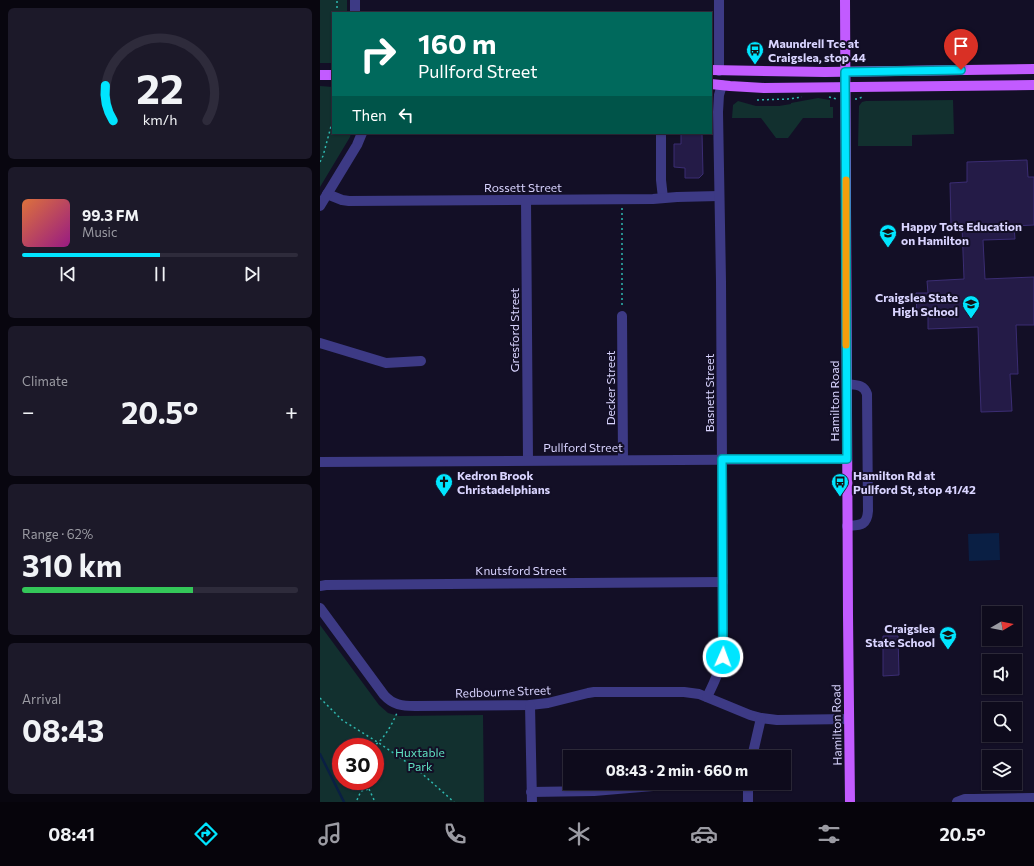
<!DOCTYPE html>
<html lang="en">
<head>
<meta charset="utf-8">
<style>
  :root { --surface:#0e0b1c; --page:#1c1929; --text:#f1f3f6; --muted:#9b9ba3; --line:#2e2b3b; --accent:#00e5ff }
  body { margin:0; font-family:Commissioner,sans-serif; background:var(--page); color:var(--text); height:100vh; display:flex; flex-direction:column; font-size:15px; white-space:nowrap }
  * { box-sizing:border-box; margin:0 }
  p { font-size:13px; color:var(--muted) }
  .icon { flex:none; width:22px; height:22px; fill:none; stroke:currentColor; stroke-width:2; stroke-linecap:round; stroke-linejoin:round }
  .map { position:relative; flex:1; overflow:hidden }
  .sheet { display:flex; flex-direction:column; gap:8px; padding:8px; background:#08060f; width:320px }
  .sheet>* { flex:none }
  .banner { position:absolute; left:12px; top:12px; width:380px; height:122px; border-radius:0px; box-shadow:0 1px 3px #0004,0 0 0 1px var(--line); background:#00695c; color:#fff; overflow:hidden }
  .needle { width:26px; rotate:80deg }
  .fabs { position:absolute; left:662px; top:606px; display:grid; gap:8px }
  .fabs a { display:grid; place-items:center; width:40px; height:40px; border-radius:0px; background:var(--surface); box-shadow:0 1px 3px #0004,0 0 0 1px var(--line); font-size:20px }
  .speed { position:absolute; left:12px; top:738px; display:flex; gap:8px; font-size:20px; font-weight:700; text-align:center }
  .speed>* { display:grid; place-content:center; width:52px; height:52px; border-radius:50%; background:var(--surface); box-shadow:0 1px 3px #0004,0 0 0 1px var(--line); line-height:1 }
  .speed .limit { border:6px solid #d22; background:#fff; color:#111 }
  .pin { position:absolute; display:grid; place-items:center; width:34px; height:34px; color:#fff; margin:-41px -17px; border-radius:50% 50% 50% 0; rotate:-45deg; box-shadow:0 0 4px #0007 }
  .pin .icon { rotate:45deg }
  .me { position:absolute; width:44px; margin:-22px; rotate:2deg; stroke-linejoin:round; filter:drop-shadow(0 0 3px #0008) }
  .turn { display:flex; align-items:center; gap:14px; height:84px; padding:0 20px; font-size:18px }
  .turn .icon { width:52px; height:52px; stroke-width:2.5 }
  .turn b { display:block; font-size:28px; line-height:34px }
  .then { display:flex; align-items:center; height:38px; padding:0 20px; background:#0003; gap:8px; font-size:15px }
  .big { font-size:30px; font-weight:700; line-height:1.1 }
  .sheet .card { flex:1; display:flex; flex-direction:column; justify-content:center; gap:6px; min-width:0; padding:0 14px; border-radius:6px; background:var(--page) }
  .sheet .dial { align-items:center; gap:0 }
  .dial svg { height:104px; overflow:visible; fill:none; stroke:var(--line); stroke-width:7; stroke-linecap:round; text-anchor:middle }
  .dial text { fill:var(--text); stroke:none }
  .song { display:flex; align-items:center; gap:12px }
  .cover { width:48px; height:48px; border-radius:6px; background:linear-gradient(135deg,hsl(20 70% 55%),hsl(310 70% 35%)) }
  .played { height:4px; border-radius:2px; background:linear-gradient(90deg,var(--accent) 50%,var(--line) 50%) }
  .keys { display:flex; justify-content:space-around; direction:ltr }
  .heat { display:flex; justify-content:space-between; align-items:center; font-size:22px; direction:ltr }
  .charge { height:6px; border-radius:3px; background:linear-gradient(90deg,#34c759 62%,var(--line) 0) }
  .trip { position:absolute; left:243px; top:750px; width:228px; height:40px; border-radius:0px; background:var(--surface); box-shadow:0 1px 3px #0004,0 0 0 1px var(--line); font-weight:700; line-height:40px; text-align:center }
  .tab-bar { display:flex; height:64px; justify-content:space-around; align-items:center; background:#06040b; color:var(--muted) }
  .tab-bar .icon { width:28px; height:28px }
  .tab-bar .active { color:var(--accent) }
  .tab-bar b { font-size:18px; color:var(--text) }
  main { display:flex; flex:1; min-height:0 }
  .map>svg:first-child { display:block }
</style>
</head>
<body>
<main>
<section class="sheet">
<div class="card dial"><svg viewBox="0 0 100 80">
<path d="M14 69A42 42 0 1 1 86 69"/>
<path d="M14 69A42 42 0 0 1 8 42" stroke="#00e5ff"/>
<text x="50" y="56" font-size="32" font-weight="700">22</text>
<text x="50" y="72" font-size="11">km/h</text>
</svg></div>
<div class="card">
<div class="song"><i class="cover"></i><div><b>99.3 FM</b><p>Music</p></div></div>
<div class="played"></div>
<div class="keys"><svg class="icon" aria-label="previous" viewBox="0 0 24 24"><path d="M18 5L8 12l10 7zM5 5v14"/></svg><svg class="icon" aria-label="pause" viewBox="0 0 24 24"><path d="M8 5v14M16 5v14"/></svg><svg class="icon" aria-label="next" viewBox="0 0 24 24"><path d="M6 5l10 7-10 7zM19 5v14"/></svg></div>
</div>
<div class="card"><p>Climate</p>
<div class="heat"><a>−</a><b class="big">20.5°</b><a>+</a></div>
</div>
<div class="card"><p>Range · 62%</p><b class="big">310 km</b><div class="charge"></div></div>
<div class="card"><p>Arrival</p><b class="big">08:43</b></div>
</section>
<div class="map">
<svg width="714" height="802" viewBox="0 0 714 802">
  <rect width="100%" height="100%" fill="#130f26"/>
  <!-- green -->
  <g fill="#12302f" fill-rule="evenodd">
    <polygon points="0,0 27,0 27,13 13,13 13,63 0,63"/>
    <polygon points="0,86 13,87 13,133 31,133 30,137 0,187"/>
    <polygon points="498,98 510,100 510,107 513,107 513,118 483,118 468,138 456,138 441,118 412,118 413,105 418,101 436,106 459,106 471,104 471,103"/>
    <polygon points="633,100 634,134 592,135 592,146 538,146 539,106 542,102 546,101"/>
    <path d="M0,625L59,705L68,713L79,716L163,715L164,802H0ZM21,747H55V781H21Z"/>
  </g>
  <!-- water -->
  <polygon fill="#0a1f44" points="679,533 680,560 649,561 648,534"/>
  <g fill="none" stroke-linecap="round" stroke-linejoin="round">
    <!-- stream -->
    <polyline stroke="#0a1f44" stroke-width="2.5" points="0,754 24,802"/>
  </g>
  <!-- building -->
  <g fill="#241b47" stroke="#3b2d73">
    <polygon points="361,133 382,133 383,174 379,178 365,178 365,168 354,167 354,144 361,144"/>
    <polygon points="707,160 708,177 714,177 714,225 694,226 695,239 663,240 665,279 714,277 714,325 696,325 698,374 690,374 692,411 661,412 658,327 608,329 608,316 597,316 596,293 608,293 607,281 644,279 642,225 631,226 630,183 647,182 647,162"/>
    <polygon points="563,636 578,636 579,675 563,676"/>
  </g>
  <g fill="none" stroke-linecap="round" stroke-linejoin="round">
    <!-- path -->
    <g stroke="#2fb8b0" stroke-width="1.5" stroke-dasharray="2 3" stroke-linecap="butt">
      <polyline points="17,13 17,0"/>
      <polyline points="509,97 517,99"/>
      <polyline points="535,99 538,99 542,97"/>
      <polyline points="437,100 468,99 482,97"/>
      <polyline points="0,162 3,156 13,119"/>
      <polyline points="302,208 302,308"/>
      <polyline points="0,698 22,720 59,743 98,770 134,802"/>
      <path d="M52,747C64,740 71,726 77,713"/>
      <polyline points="21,752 18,748 23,745 31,745 33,747"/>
      <polyline points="43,781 49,789 55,802"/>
      <polyline points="37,800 41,791 49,789"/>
    </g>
    <!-- minor -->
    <g stroke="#3d3a85" stroke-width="10">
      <polyline points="35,0 35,13"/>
      <polyline points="399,0 399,71"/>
      <polyline points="341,133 341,180 343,198"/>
      <polyline points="7,194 22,200 29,201 333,199 357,197 399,196"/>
      <polyline points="206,200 208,460"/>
      <polyline points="0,206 37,145 42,133"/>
      <polyline points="302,316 303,460"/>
      <polyline points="0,343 66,363 101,361"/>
      <path d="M527,384C535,385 544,384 547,394L548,511C547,526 540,525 527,526"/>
      <polyline points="0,462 527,459"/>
      <polyline points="0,586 6,585 403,582"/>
      <path d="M0,608L64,695C73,705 82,706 95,706L210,705L228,703L268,693L274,692H364L379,694L430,715L441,718L457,720L529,719"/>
      <path d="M387,697C395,681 402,666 403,649L401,281L398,112L399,95L402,85"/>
      <polyline points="210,705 212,802"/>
      <polyline points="432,757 441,718"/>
      <polyline points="428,783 428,802"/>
      <polyline points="211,792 274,791 333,786"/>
      <polyline points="637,802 645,799 653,799 714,798"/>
    </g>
    <!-- major -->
    <g stroke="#c25bff" stroke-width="10">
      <polyline points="525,0 528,615 530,802"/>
      <polyline points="391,70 505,72 714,69"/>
      <polyline points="0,75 13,75"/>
      <polyline points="391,84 410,86 444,88 714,85"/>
    </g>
  </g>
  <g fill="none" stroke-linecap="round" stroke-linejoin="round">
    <!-- route casing -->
    <g stroke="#0095a6" stroke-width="10">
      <polyline id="route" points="403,657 403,649 402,459 527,459 525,72 641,70"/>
    </g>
    <!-- route -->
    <use href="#route" stroke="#00e5ff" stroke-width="7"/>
    <!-- slow -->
    <polyline stroke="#f59e0b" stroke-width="7" points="526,180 526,345"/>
  </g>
  <!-- icons -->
  <defs>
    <g id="bus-pin" transform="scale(0.9)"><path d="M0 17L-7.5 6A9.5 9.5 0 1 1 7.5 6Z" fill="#00e5ff" stroke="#130f26"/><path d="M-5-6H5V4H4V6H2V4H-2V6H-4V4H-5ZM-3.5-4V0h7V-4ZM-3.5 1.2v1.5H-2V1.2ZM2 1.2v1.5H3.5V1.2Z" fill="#111"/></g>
    <g id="school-pin" transform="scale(0.9)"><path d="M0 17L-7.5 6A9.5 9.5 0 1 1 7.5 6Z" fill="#00e5ff" stroke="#130f26"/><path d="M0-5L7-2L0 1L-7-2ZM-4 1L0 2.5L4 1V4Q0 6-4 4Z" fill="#111"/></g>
    <g id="church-pin" transform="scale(0.9)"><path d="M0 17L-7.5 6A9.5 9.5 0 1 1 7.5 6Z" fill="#00e5ff" stroke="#130f26"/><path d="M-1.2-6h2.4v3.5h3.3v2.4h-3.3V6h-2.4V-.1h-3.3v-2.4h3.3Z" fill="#111"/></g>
  </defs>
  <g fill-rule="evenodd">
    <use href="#bus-pin" x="435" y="50"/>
    <use href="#school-pin" x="568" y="233"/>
    <use href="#school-pin" x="651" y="304"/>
    <use href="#church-pin" x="124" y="482"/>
    <use href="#bus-pin" x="520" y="482"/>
    <use href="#school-pin" x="628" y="635"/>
  </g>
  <g text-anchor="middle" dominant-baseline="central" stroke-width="4" stroke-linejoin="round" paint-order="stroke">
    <!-- poi labels -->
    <g font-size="12" font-weight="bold" fill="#d9d4ff" stroke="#130f26" text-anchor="start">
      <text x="448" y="43">Maundrell Tce at<tspan x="448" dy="14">Craigslea, stop 44</tspan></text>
      <text x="581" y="226">Happy Tots Education<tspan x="581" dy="14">on Hamilton</tspan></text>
      <text x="638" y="297" text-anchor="end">Craigslea State<tspan x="638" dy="14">High School</tspan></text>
      <text x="137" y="475">Kedron Brook<tspan x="137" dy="14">Christadelphians</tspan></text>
      <text x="533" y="475">Hamilton Rd at<tspan x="533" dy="14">Pullford St, stop 41/42</tspan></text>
      <text x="615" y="628" text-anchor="end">Craigslea<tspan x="615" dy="14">State School</tspan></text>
    </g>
    <!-- street labels -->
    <g font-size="12" fill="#d9d4ff" stroke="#130f26">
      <text x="203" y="187">Rossett Street</text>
      <text transform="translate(194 330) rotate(-90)">Gresford Street</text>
      <text transform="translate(290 388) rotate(-90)">Decker Street</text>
      <text transform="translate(389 393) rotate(-90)">Basnett Street</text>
      <text transform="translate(514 401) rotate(-90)">Hamilton Road</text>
      <text x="263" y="447">Pullford Street</text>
      <text x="201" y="570">Knutsford Street</text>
      <text transform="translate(183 691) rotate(-2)">Redbourne Street</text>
      <text transform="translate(516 725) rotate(-91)">Hamilton Road</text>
    </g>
    <!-- park labels -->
    <g font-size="12" fill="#5fe0c0" stroke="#130f26">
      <text x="100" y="752">Huxtable<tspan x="100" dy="14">Park</tspan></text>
    </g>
  </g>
</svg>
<div class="fabs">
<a><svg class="needle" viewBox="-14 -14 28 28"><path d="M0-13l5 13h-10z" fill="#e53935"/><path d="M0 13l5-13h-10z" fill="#9b9ba3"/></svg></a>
<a><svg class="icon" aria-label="sound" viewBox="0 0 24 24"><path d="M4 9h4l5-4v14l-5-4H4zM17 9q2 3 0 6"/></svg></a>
<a><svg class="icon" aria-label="search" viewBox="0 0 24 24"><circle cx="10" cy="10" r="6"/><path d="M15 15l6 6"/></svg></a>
<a><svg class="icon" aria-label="layers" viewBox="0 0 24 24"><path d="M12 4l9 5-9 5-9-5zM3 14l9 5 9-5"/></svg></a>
</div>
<div class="speed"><div class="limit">30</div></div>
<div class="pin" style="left:641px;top:70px;background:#d93025"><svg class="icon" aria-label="arrive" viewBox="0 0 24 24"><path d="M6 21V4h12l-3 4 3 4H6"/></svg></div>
<svg class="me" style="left:403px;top:657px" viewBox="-20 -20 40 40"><circle r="17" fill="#00e5ff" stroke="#fff" stroke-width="3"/><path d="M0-11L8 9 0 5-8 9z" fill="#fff"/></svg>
<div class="trip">08:43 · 2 min · 660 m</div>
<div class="banner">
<div class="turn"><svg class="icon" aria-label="right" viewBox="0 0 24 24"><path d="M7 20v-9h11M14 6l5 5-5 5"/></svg><div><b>160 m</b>Pullford Street</div></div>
<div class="then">Then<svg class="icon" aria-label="left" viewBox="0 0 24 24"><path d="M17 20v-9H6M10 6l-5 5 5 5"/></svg></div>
</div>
</div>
</main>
<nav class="tab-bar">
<b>08:41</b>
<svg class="icon active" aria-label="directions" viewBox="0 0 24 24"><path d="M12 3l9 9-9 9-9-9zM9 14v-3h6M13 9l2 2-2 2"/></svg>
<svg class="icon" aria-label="music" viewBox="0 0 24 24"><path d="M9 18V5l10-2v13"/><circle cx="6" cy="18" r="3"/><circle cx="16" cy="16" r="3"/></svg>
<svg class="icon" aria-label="phone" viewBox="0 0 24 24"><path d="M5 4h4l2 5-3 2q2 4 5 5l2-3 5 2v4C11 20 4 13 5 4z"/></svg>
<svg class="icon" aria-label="climate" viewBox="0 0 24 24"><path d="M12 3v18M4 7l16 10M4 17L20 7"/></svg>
<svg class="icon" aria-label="car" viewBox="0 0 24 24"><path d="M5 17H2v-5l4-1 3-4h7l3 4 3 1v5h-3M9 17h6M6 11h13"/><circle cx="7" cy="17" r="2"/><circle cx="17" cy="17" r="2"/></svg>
<svg class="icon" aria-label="filters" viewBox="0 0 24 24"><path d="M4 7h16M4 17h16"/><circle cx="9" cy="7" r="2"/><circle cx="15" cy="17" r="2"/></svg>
<b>20.5°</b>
</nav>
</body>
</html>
